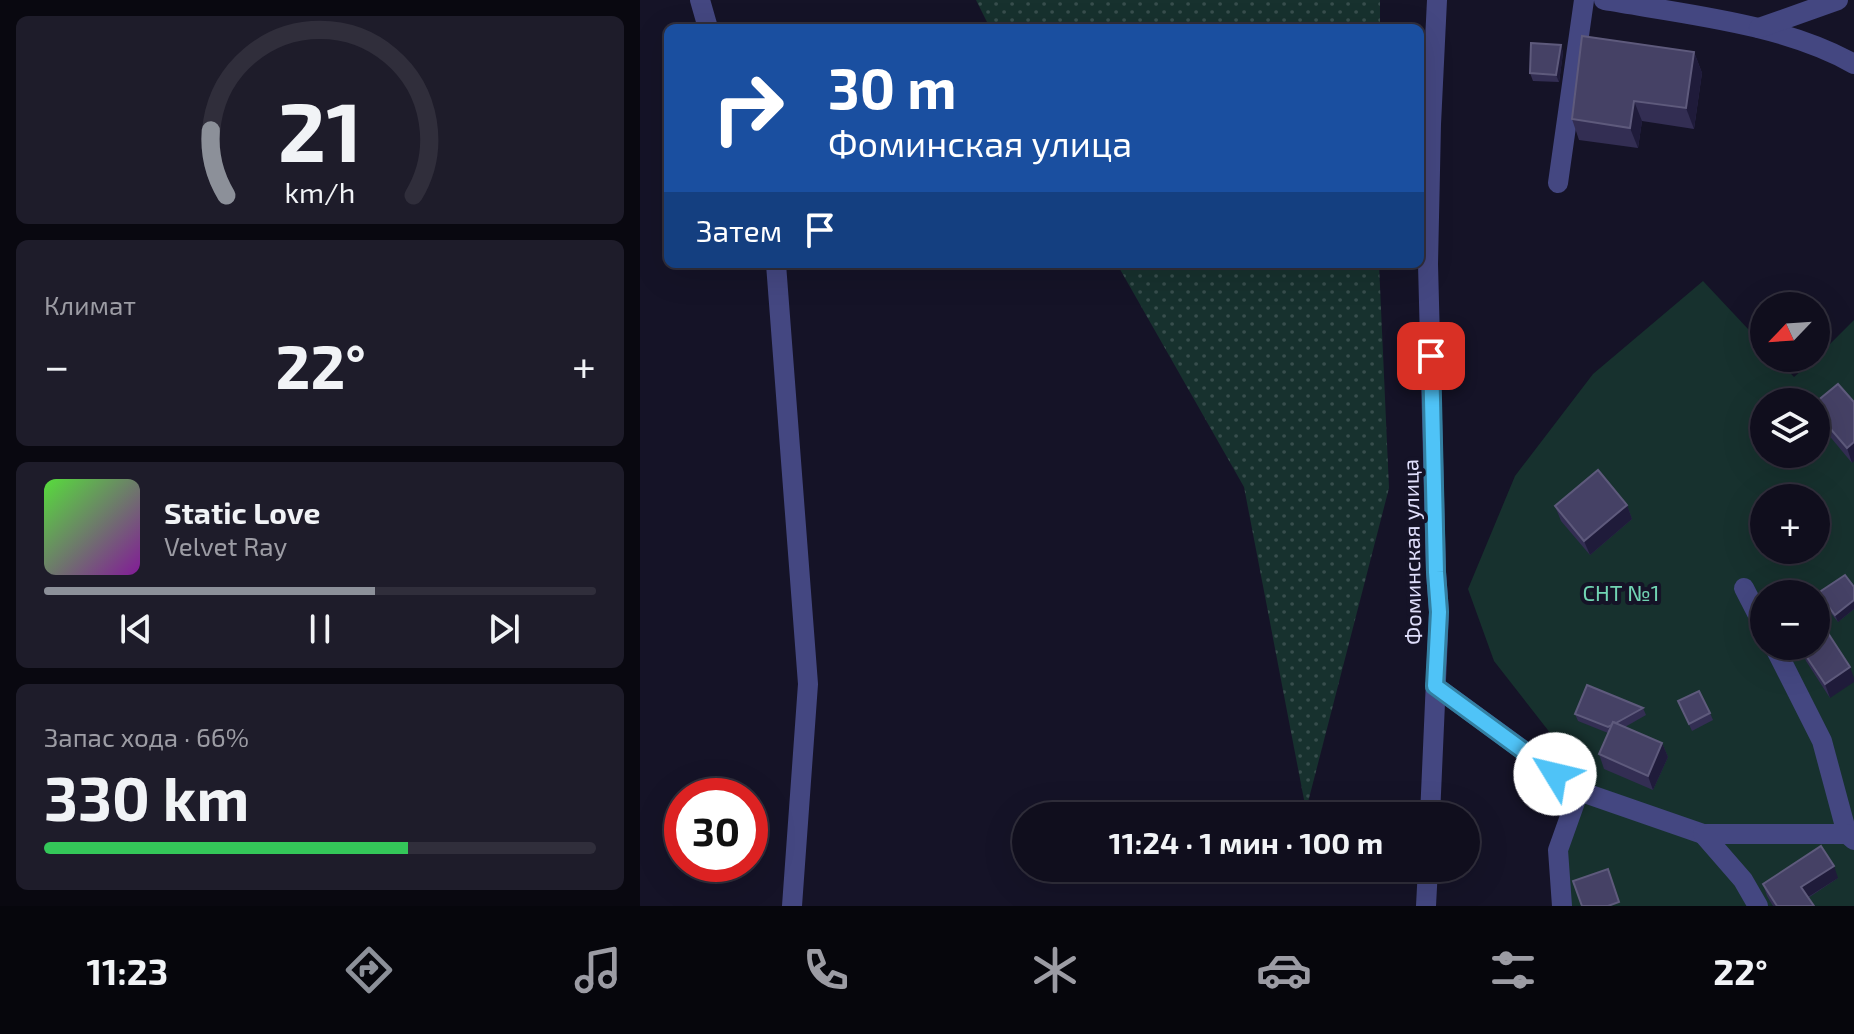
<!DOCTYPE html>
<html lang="ru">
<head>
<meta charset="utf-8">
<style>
  :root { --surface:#100e1d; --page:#1e1c2a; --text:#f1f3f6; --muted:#9c9ca4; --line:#302e3b; --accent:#8c9099 }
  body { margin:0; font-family:"Exo 2",sans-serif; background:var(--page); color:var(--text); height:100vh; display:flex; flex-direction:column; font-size:30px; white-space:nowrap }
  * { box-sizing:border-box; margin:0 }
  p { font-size:26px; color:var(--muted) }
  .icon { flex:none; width:44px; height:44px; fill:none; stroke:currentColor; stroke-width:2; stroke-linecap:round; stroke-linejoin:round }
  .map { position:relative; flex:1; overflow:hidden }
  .side { display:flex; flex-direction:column; gap:16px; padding:16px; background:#090810; width:640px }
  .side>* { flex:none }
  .top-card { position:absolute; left:24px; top:24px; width:760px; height:244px; border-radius:12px; box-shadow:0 8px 32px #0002,0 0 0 2px var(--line); background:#1a4fa0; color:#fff; overflow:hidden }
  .needle { width:52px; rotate:245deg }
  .fabs { position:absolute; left:1110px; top:292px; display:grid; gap:16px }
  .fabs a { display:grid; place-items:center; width:80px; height:80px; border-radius:50%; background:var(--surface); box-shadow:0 8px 32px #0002,0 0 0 2px var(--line); font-size:40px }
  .speed { position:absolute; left:24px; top:778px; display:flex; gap:16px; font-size:40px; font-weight:700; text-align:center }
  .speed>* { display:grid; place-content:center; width:104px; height:104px; border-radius:50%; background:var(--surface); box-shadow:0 8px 32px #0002,0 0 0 2px var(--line); line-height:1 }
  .speed .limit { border:12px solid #d22; background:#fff; color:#111 }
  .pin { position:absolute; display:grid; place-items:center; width:68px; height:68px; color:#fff; margin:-34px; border-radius:16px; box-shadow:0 4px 12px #0006 }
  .me { position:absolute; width:88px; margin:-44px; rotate:306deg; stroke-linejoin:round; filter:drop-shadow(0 0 6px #0008) }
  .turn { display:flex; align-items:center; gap:28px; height:168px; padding:0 32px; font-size:36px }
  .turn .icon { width:104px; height:104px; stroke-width:2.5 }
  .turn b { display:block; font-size:56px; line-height:68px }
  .then { display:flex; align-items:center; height:76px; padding:0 32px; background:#0003; gap:16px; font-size:30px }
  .big { font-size:60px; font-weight:700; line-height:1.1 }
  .side .card { flex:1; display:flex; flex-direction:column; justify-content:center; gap:12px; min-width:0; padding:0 28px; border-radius:12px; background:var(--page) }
  .side .dial { align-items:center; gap:0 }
  .dial svg { height:208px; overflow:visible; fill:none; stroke:var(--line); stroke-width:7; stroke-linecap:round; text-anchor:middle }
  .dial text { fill:var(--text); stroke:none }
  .song { display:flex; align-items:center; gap:24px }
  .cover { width:96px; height:96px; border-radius:12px; background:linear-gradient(135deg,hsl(110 70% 55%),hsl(290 70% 35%)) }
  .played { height:8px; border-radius:4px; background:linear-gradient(90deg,var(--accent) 60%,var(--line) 60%) }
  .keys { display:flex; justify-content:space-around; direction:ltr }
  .heat { display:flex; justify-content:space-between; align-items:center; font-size:44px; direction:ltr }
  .charge { height:12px; border-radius:6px; background:linear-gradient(90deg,#34c759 66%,var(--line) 0) }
  .trip { position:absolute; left:372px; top:802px; width:468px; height:80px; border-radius:40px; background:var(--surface); box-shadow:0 8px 32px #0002,0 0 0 2px var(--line); font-weight:700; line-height:80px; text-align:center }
  .tab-bar { display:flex; height:128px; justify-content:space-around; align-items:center; background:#06060c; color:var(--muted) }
  .tab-bar .icon { width:56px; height:56px }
  .tab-bar .selected { color:var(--accent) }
  .tab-bar b { font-size:36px; color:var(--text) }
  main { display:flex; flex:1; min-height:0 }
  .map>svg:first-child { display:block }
</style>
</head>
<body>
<main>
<section class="side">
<div class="card dial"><svg viewBox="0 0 100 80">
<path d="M14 69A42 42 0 1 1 86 69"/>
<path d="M14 69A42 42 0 0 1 8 44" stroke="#8c9099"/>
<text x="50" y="56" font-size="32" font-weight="700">21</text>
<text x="50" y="72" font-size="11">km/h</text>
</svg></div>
<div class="card"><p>Климат</p>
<div class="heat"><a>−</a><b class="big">22°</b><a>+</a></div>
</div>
<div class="card">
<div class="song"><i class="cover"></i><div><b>Static Love</b><p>Velvet Ray</p></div></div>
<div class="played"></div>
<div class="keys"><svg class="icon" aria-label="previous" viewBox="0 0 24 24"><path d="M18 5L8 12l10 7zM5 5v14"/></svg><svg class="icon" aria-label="pause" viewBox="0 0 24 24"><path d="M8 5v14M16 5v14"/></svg><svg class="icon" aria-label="next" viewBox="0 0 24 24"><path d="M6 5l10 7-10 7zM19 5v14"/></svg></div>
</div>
<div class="card"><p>Запас хода · 66%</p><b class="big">330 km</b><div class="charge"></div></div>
</section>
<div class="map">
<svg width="1214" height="906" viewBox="0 0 1214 906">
  <defs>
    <pattern id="grass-dots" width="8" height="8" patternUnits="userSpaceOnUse" patternTransform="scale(2)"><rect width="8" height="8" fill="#17312e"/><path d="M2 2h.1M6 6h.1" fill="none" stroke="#384e4d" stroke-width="1.8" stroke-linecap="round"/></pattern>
  </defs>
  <rect width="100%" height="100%" fill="#151327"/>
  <!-- grass -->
  <g fill="url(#grass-dots)">
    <polygon points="336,0 740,0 740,28 350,28"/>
    <polygon points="477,264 739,264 749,488 666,810 604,487"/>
  </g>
  <!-- green -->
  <path fill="#17312e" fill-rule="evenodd" d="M1063,281L1124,346V358H1136L1154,377L1176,358L1214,320V906H920L925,752L854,661L828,589L875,476L953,374ZM1124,402H1176V454H1124ZM1124,498H1176V550H1124ZM1124,594H1176V646H1124Z"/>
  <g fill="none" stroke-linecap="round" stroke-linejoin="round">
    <!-- minor -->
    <g stroke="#444781" stroke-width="20">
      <polyline points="60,0 68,28"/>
      <path d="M964,0C1044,14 1144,24 1214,64"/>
      <polyline points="1119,28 1198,0"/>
      <polyline points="918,183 944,0"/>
      <polyline points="136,264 168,684 152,906"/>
      <polyline points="1104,588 1124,627"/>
      <polyline points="1134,646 1182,741 1207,834"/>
      <polyline points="795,686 939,791 1063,834 1207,834 1214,840"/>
      <polyline points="790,816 799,612 796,572 788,264 791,124 797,0"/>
      <polyline points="1063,834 1103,880 1118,906"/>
      <polyline points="786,906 788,868"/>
      <polyline points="922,906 918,850 939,791"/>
    </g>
  </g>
  <!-- wall -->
  <g fill="#332e53">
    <polygon points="921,45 923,53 919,82 893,81 890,73"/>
    <polygon points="1054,52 1062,73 1054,129 1002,121 998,148 939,140 932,119"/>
    <polygon points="1176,402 1214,402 1212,463 1177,421"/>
    <polygon points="987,505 992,519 950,555 921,521 915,506"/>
    <polygon points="1214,587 1214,609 1198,622 1181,601 1178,593"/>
    <polygon points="1186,630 1190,698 1166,661 1160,647"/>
    <polygon points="1038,701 1070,713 1073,720 1052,731"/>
    <polygon points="1003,708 1006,715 985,727 1022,743 1028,757 1013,790 964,769 959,754 968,733 938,721 935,714"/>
    <polygon points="1198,878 1168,898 1174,906 1133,906 1127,896 1123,884"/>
  </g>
  <!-- shaded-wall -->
  <g fill="#1f1b3a">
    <polygon points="921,45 923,53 919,82 916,75"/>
    <polygon points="1054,52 1062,73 1054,129 1046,108"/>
    <polygon points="994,101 1002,121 998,148 990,128"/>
    <polygon points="1214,442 1214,461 1212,463 1207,448"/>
    <polygon points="987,505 992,519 950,555 944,541"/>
    <polygon points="1214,600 1214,609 1198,622 1195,615"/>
    <polygon points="1210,667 1214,678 1214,682 1190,698 1185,684"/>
    <polygon points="1022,743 1028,757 1013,790 1008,776"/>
    <polygon points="1194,866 1198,878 1165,899 1161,887"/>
  </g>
  <!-- building -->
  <g fill="#454165" stroke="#5e5a7c" stroke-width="2">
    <polygon points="942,36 1054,52 1046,108 994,101 990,128 932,119"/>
    <polygon points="891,43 921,45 916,75 890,73"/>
    <polygon points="1198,384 1214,402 1214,442 1207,448 1176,412 1176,402"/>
    <polygon points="958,470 987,505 944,541 915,506"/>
    <polygon points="1205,575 1214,587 1214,600 1195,615 1178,593"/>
    <polygon points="1186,630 1210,667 1185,684 1160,647 1176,646 1176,637"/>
    <polygon points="947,685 1003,708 976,723 973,722 972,725 968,727 935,714"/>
    <polygon points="1059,691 1070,713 1049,724 1038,701"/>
    <polygon points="973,722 1022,743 1008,776 959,754"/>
    <polygon points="1181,846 1194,866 1161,887 1174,906 1137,906 1123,884"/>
    <polygon points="968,869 979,902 968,906 942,906 933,881"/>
  </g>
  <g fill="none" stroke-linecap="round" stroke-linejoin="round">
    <!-- route casing -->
    <g stroke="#337fa1" stroke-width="20">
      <polyline id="route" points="791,356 796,572 799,612 795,686 915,774"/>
    </g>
    <!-- route -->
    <use href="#route" stroke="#4fc3f7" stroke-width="14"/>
  </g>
  <g text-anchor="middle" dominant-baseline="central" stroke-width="8" stroke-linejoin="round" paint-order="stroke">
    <!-- street labels -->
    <g font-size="22" fill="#dfdefb" stroke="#151327">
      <text transform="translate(771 552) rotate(-91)">Фоминская улица</text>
    </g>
    <!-- park labels -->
    <g font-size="22" fill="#71d4b3" stroke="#151327">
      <text x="981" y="592">СНТ №1</text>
    </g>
  </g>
</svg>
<div class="fabs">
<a><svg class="needle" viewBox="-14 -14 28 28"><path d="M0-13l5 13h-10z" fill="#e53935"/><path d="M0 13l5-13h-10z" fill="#9c9ca4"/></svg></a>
<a><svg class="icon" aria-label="layers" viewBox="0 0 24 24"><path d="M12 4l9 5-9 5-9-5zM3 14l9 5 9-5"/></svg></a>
<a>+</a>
<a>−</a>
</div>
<div class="speed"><div class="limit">30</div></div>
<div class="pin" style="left:791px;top:356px;background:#d93025"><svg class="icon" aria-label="arrive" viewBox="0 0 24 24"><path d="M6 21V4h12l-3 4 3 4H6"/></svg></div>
<svg class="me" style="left:915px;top:774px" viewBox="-20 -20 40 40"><circle r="19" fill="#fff"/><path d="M0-13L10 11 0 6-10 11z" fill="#4fc3f7"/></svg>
<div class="trip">11:24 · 1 мин · 100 m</div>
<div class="top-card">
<div class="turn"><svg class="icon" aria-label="right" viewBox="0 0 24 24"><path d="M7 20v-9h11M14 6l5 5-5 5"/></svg><div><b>30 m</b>Фоминская улица</div></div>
<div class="then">Затем<svg class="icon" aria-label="arrive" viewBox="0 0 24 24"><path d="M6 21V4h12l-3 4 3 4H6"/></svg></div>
</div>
</div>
</main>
<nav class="tab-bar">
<b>11:23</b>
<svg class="icon selected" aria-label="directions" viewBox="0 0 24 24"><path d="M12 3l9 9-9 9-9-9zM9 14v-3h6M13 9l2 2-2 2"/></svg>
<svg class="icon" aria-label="music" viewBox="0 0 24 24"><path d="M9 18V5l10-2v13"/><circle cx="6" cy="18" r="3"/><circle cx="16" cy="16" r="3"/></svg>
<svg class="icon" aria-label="phone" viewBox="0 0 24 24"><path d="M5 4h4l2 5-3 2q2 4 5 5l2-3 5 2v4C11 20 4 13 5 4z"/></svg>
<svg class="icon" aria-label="climate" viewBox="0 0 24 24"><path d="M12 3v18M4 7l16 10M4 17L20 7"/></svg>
<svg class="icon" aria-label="car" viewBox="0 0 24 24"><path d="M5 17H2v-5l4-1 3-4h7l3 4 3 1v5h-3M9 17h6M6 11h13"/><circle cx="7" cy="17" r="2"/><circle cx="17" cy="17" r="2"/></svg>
<svg class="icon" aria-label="filters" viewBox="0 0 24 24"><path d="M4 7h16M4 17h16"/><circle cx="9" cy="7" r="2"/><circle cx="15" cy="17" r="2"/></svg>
<b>22°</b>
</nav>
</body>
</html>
